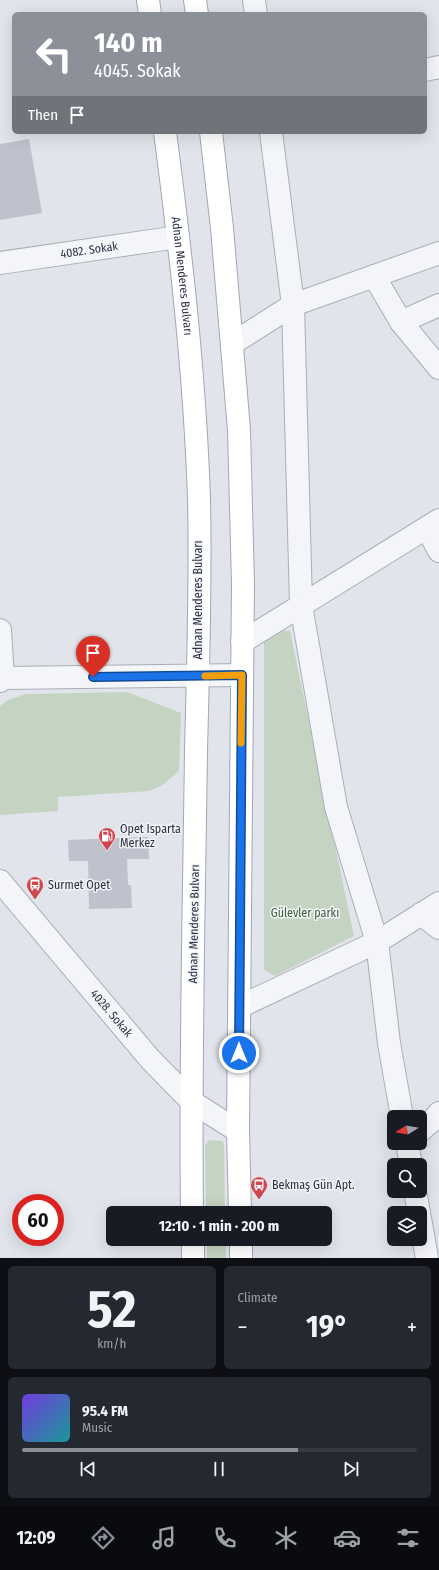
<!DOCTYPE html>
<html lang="en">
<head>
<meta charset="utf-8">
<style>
  :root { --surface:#171b24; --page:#242831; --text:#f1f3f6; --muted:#9ea1a6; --line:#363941; --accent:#8c9099 }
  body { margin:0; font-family:"Fira Sans Condensed",sans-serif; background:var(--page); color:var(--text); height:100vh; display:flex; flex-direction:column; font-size:15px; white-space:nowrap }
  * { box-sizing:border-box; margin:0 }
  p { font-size:13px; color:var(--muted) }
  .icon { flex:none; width:22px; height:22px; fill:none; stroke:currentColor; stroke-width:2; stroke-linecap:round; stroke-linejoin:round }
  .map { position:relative; height:1258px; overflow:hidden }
  .drawer { display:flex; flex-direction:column; gap:8px; padding:8px; background:#0d0f14; flex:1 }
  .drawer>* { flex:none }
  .hud { position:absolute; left:12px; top:12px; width:415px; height:122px; border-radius:6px; box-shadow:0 4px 16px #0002; background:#8c9099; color:#fff; overflow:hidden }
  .needle { width:26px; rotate:259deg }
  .controls { position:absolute; left:387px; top:1110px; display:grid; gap:8px }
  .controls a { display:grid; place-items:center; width:40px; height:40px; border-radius:6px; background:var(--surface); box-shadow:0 4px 16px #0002; font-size:20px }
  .speed { position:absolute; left:12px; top:1194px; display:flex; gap:8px; font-size:20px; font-weight:700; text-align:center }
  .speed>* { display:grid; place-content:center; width:52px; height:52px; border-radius:50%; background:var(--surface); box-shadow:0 4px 16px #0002; line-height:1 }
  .speed .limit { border:6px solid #d22; background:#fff; color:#111 }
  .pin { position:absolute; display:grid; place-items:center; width:34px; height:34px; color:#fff; margin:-41px -17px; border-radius:50% 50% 50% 0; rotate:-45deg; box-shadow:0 0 4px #0007 }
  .pin .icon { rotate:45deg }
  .me { position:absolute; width:44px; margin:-22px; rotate:0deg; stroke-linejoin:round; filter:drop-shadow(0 0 3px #0008) }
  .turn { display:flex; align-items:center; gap:14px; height:84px; padding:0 16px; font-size:18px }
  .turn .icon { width:52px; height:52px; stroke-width:2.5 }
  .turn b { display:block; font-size:28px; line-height:34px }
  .then { display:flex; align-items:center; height:38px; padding:0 16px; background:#0003; gap:8px; font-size:15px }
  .big { font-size:30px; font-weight:700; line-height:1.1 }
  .drawer .card { flex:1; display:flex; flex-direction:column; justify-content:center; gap:6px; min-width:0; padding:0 14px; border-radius:6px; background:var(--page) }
  .drawer .dial { align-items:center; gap:0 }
  .dial b { font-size:52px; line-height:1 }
  .song { display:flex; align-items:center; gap:12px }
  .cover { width:48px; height:48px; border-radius:6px; background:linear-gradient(135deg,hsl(260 70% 55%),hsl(180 70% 35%)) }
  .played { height:4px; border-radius:2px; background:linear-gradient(90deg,var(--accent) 70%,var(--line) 70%) }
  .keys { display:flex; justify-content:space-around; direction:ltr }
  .heat { display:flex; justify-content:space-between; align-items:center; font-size:22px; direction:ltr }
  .drawer .tiles { flex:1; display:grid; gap:8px; grid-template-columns:1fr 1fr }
  .card:last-child { grid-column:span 2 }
  .trip { position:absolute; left:106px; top:1206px; width:226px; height:40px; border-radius:6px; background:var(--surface); box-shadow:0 4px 16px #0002; font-weight:700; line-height:40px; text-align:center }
  .menu { display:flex; height:64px; justify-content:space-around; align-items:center; background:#090b0e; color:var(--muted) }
  .menu .icon { width:28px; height:28px }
  .menu .current { color:var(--accent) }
  .menu b { font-size:18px; color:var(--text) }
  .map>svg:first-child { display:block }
</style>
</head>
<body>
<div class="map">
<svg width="439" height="1258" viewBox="0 0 439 1258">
  <rect width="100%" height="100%" fill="#e1e4ea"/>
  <!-- green -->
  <g fill="#c5d4c2">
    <polygon points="278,630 290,631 354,936 275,976 264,970 264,638"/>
    <polygon points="127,692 181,713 179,771 161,786 150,791 58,797 58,811 0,815 0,706 8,700 26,694"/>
    <polygon points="209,1140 222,1141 224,1144 225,1213 206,1213 205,1146"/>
    <rect x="207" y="1239" width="19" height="19"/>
  </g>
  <!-- building -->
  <g fill="#bec2cd">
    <polygon points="29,139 42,213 0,220 0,144"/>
    <polygon points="148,837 149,859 127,859 128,885 131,885 132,908 89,909 88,861 69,861 68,840"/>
  </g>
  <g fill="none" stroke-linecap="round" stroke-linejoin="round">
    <!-- minor casing -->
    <g stroke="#aaaeb8" stroke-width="24">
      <g id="minor">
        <polyline points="254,0 256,14"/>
        <polyline points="425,70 439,67"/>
        <polyline points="271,132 293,305 301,605 336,807 377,942 389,1043 402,1117"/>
        <path id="s1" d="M0,263L178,237"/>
        <polyline points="374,276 401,322 439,368"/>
        <polyline points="401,322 439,305"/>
        <polyline points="233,343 293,305 439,253"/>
        <polyline points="427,528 439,551"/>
        <polyline points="0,630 3,678"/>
        <polyline points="242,642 439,520"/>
        <polyline points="0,681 3,678 242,675"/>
        <path id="s2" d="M0,881L150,1059L192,1102L238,1131"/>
        <polyline points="421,914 439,928"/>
        <polyline points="239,1007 377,942 439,903"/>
        <polyline points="420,1131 434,1119 439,1113"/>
        <polyline points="407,1143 411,1165"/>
        <polyline points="415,1191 419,1213"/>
        <polyline points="420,1218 427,1258"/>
      </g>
    </g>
    <!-- major casing -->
    <g stroke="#a0a7b6" stroke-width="24">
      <g id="major">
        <polyline points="148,0 150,14"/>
        <polyline points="195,0 197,14"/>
        <path id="s3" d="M165,132C181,254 195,377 199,500C201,584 198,667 196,751C194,905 190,1059 192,1213"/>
        <polyline points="211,132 222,228 239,430 243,584 238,1131 240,1213"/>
        <polyline points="193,1239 193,1258"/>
        <polyline points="241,1239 241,1258"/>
      </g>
    </g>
    <!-- minor -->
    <use href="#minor" stroke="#f4f5f8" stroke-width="22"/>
    <!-- major -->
    <use href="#major" stroke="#fff" stroke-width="22"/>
  </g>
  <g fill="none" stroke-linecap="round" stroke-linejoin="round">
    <!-- route casing -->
    <g stroke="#114b97" stroke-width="10">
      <polyline id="route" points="93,677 242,675 239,1053"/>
    </g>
    <!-- route -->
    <use href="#route" stroke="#1a73e8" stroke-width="7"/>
    <!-- slow -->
    <polyline stroke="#f59e0b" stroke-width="7" points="205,676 242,675 241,743"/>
  </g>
  <!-- icons -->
  <defs>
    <g id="fuel-pin" transform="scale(0.9)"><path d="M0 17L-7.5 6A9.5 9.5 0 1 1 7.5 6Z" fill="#cf464d" stroke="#f1f3f7"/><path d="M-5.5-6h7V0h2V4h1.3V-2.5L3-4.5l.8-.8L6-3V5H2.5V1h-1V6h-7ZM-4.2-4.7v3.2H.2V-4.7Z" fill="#fff"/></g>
    <g id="bus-pin" transform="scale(0.9)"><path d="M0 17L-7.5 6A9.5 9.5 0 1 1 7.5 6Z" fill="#cf464d" stroke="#f1f3f7"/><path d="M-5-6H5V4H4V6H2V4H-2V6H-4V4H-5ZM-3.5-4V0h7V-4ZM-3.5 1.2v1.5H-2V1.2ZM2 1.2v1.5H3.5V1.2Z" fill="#fff"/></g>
  </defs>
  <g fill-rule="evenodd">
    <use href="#fuel-pin" x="107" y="836"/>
    <use href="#bus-pin" x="35" y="885"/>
    <use href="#bus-pin" x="259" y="1185"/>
  </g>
  <g text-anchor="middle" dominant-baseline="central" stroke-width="3" stroke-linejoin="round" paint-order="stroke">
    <!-- street labels -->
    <g font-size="12" fill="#293042" stroke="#f1f3f7">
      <text stroke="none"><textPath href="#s1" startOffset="90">4082. Sokak</textPath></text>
      <text stroke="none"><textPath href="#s3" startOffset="145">Adnan Menderes Bulvarı</textPath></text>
      <text transform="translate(198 600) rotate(-90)">Adnan Menderes Bulvarı</text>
      <text transform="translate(194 924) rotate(-89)">Adnan Menderes Bulvarı</text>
      <text stroke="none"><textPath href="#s2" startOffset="173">4028. Sokak</textPath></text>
    </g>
    <!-- poi labels -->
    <g font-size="12" fill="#293042" stroke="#f1f3f7" text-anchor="start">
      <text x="120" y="829">Opet Isparta<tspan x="120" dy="14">Merkez</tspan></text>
      <text x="48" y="885">Surmet Opet</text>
      <text x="272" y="1185">Bekmaş Gün Apt.</text>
    </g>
    <!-- park labels -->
    <g font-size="12" fill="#3a5d37" stroke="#f1f3f7">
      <text x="305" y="913">Gülevler parkı</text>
    </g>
  </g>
</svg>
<div class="controls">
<a><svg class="needle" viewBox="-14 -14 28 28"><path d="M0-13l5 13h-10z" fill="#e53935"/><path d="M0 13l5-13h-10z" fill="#9ea1a6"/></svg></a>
<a><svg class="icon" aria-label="search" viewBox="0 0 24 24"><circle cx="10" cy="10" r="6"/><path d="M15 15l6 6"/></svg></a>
<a><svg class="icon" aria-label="layers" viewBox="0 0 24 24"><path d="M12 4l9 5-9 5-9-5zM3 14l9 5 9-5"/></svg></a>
</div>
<div class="speed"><div class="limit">60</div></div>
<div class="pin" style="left:93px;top:677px;background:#d93025"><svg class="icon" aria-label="arrive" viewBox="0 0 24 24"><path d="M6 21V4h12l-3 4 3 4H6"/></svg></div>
<svg class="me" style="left:239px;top:1053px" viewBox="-20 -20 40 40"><circle r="17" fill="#1a73e8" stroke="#fff" stroke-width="3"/><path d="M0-11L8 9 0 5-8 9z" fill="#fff"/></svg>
<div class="trip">12:10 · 1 min · 200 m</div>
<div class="hud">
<div class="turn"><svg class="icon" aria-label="left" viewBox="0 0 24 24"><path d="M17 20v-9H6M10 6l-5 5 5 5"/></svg><div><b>140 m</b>4045. Sokak</div></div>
<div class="then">Then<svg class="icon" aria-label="arrive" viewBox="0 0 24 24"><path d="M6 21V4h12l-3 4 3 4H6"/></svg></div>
</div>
</div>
<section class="drawer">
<div class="tiles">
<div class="card dial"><b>52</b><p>km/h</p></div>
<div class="card"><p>Climate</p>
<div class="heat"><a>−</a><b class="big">19°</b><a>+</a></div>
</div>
<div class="card">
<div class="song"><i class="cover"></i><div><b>95.4 FM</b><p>Music</p></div></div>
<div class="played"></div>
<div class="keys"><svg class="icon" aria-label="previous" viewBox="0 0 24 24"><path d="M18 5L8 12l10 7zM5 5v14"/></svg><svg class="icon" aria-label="pause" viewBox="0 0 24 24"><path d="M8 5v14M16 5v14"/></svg><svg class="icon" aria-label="next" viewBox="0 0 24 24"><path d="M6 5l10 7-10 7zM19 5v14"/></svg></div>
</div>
</div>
</section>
<nav class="menu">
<b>12:09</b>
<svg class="icon current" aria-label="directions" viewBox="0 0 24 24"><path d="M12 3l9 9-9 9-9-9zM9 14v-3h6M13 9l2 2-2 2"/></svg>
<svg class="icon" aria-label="music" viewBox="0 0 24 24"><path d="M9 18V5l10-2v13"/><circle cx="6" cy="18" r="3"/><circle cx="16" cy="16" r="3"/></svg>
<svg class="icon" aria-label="phone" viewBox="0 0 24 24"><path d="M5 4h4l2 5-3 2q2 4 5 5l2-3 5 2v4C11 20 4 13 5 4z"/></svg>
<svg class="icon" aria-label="climate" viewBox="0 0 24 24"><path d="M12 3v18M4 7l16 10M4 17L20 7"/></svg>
<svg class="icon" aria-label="car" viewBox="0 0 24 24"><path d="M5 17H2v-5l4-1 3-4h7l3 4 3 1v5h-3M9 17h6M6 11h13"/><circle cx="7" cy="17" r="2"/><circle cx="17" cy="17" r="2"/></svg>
<svg class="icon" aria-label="filters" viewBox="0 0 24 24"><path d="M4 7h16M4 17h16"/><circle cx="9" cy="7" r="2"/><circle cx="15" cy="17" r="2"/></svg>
</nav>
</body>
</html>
